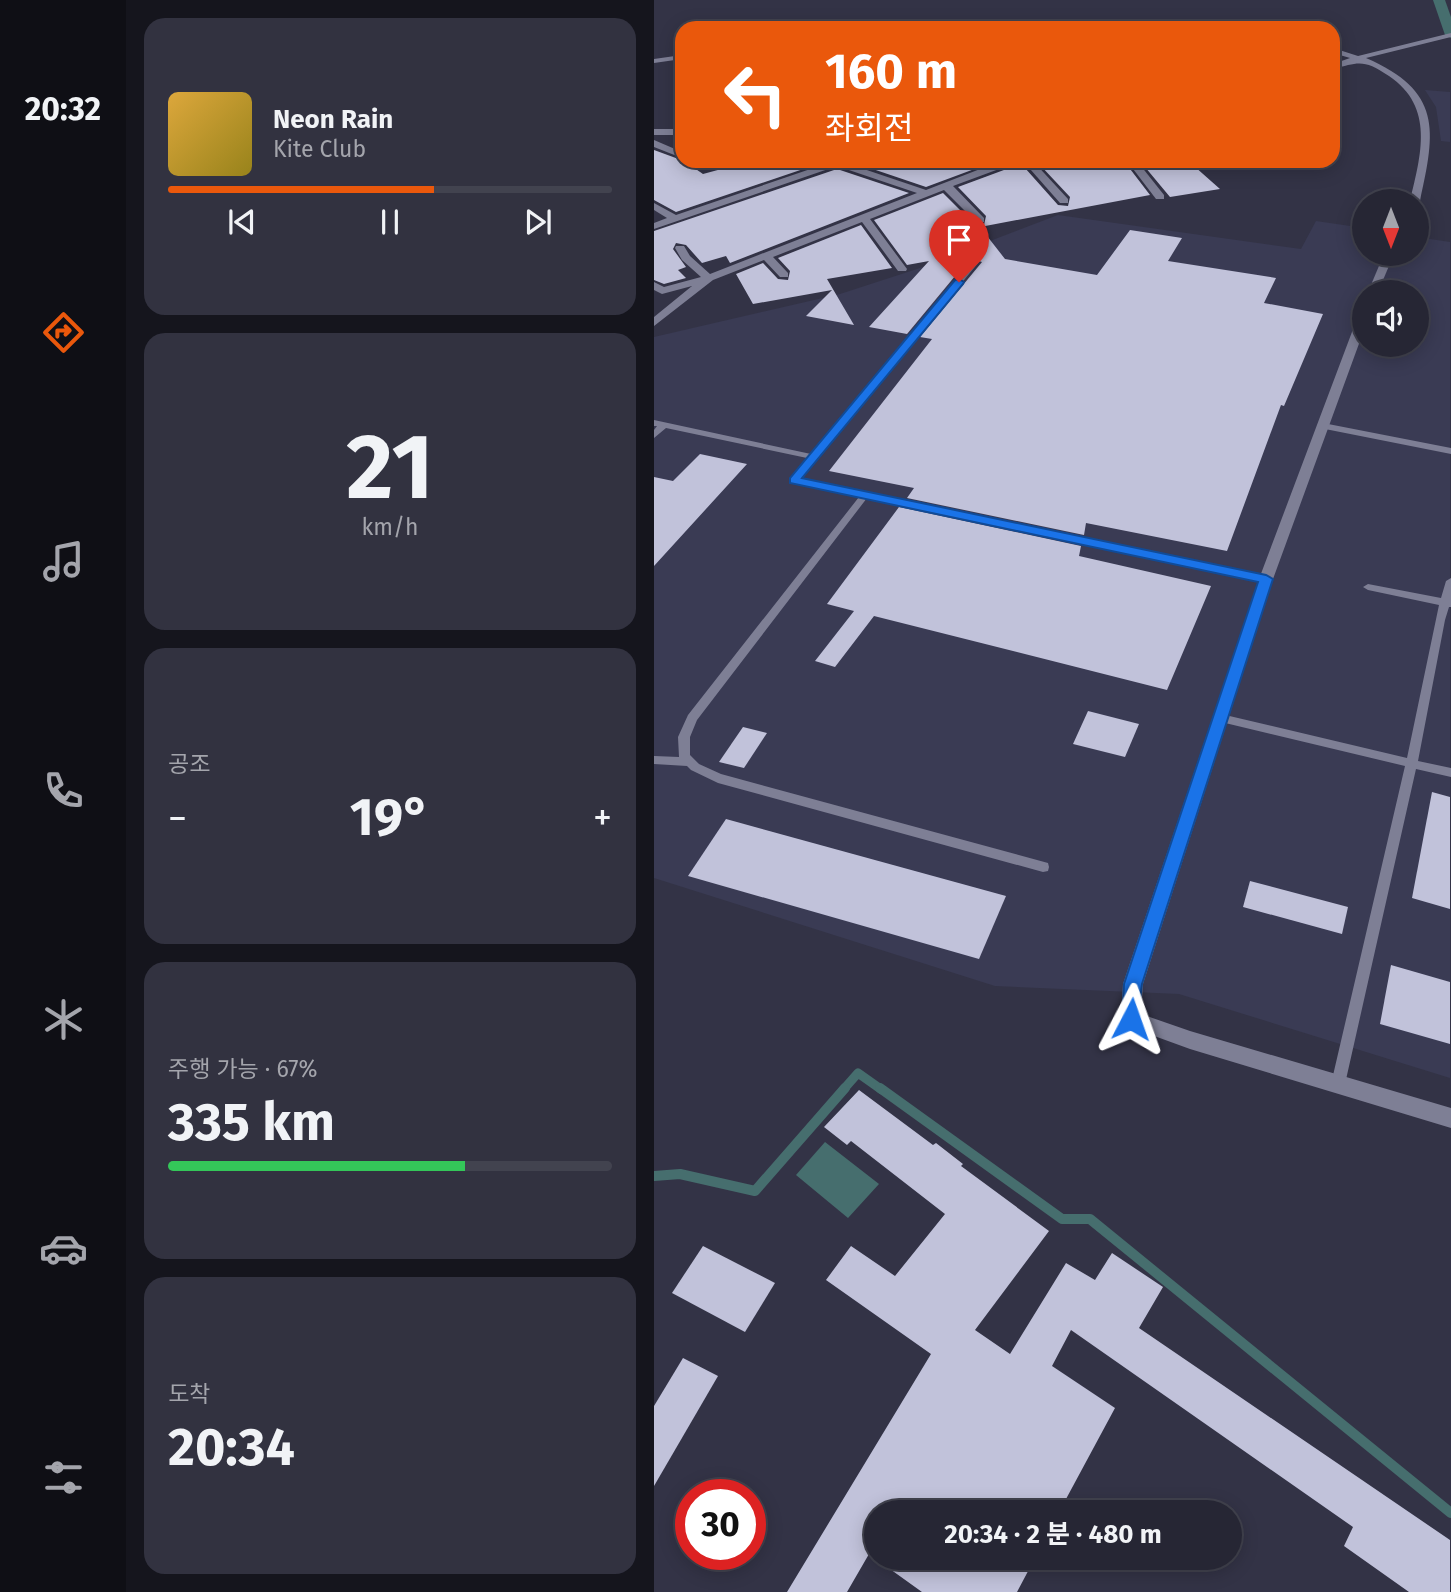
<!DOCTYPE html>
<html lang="ko">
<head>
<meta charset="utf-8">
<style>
  :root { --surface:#262634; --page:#323240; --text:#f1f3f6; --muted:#a4a5ac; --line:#42434f; --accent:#ea580c }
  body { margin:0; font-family:"Fira Sans","Noto Sans KR",sans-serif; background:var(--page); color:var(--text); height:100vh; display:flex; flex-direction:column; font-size:26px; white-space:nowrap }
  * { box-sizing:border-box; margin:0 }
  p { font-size:23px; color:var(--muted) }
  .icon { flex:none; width:38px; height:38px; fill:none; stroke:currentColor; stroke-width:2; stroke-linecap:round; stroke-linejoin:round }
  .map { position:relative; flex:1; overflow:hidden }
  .sheet { display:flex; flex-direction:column; gap:18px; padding:18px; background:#15151d; width:528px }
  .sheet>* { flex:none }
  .banner { position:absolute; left:21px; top:21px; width:665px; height:147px; border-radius:21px; box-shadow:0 4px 18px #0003,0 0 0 2px var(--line); background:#ea580c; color:#fff; overflow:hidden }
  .needle { width:46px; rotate:180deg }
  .controls { position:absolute; left:698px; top:189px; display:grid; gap:14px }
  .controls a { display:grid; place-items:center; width:77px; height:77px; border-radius:50%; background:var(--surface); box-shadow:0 4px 18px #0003,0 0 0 2px var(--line); font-size:35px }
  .speed { position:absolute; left:21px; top:1479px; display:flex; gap:14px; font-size:35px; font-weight:700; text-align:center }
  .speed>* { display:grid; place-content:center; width:91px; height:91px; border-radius:50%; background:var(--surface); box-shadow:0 4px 18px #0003,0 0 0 2px var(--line); line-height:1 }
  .speed .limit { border:10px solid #d22; background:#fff; color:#111 }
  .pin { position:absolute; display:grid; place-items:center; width:60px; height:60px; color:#fff; margin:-72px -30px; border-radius:50% 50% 50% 0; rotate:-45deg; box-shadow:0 0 7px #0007 }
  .pin .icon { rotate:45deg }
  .me { position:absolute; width:77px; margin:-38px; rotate:4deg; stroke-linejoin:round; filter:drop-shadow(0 0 5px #0008) }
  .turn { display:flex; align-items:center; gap:24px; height:147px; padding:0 35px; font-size:32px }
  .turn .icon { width:91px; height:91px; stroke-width:2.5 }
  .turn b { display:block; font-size:49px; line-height:60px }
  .big { font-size:52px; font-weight:700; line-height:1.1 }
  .sheet .tile { flex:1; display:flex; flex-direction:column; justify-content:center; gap:10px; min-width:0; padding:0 24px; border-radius:21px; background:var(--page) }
  .sheet .dial { align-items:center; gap:0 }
  .dial b { font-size:91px; line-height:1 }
  .song { display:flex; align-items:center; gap:21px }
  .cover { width:84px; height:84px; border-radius:10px; background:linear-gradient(135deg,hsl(40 70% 55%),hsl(50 70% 35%)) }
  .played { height:7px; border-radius:4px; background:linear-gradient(90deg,var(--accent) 60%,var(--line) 60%) }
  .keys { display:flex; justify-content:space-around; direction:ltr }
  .heat { display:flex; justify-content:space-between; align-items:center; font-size:38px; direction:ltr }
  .charge { height:10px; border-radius:5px; background:linear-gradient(90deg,#34c759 67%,var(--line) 0) }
  .trip { position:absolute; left:210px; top:1500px; width:378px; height:70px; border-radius:35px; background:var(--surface); box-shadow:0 4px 18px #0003,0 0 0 2px var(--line); font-weight:700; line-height:70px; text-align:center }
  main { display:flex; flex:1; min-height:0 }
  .tabs { display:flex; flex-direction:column; width:126px; justify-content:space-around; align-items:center; background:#0f0f15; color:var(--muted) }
  .tabs .icon { width:49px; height:49px }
  .tabs .current { color:var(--accent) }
  .tabs b { font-size:32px; color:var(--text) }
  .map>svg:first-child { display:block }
</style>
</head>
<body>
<main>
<nav class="tabs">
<b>20:32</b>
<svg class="icon current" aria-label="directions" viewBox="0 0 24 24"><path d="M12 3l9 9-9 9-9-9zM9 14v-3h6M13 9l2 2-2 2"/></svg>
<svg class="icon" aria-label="music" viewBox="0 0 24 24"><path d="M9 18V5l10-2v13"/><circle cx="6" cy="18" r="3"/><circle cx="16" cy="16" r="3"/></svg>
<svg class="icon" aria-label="phone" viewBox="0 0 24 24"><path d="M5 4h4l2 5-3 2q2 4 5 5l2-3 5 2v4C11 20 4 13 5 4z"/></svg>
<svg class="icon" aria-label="climate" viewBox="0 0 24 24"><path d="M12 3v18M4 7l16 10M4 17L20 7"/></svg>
<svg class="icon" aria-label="car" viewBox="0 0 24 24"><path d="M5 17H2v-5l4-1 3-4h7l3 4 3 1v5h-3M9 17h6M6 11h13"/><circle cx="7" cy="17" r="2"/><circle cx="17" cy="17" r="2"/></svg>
<svg class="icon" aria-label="filters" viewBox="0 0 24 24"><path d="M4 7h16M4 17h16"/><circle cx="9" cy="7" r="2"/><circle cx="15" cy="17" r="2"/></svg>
</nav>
<section class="sheet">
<div class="tile">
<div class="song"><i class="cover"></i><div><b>Neon Rain</b><p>Kite Club</p></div></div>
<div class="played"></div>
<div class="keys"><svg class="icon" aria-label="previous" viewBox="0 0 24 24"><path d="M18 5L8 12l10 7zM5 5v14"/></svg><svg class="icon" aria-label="pause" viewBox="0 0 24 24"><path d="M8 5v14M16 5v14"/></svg><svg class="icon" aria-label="next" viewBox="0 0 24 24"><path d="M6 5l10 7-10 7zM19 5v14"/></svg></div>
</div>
<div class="tile dial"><b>21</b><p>km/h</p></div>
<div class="tile"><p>공조</p>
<div class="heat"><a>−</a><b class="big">19°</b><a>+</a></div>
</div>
<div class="tile"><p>주행 가능 · 67%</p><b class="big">335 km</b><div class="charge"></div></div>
<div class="tile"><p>도착</p><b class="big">20:34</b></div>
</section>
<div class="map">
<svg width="797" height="1592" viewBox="0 0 797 1592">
  <rect width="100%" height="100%" fill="#333346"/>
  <!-- built -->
  <g fill="#3a3b54" fill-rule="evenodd">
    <polygon points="771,90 796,92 796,142 787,141 782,107"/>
    <path d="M404,215L647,249L662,221L710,228V254H763V237L796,242V1078L525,994L341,986L0,878V337L186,294L263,269ZM710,292H763V345H710Z"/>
  </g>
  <!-- water -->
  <polygon fill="#466e6e" points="171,1142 225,1184 194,1218 142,1175"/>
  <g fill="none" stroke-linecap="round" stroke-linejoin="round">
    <!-- stream-far1 -->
    <polyline stroke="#466e6e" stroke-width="9" points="189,1090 204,1073 228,1090"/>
    <!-- stream -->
    <g stroke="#466e6e" stroke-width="10">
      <polyline points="226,1088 408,1219 436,1219 797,1513"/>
      <polyline points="0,1176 26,1174 101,1191 191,1088"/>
    </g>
    <!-- canal -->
    <polygon fill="#466e6e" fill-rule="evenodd" points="779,0 791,0 797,17 797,38 791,35"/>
  </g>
  <!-- building -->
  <g fill="#c1c2da">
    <polygon points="0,150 30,161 49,174 97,161 170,162 22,212 0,200"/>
    <polygon points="212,161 342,161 272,187 204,164"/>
    <polygon points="418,161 426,168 470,161 496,195 326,227 351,259 443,275 476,230 528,238 514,261 622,278 610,303 669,314 630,406 627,405 573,551 432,523 430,535 253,498 260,488 175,471 278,339 266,337 328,262 316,258 253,334 215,327 275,261 253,265 220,220 289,193 320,224 330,225 332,216 304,187 358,167 358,170 371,168 404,205 414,206 416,197 386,165"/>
    <polygon points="486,161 514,161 520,169 540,166 566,189 516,197"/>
    <polygon points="183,169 255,193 76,263 72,256 48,263 32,245 22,243 19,249 32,267 24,270 32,278 10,284 0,280 0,231"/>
    <polygon points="207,225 238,268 173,279 200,325 152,316 178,290 99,304 82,274 109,263 124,279 134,280 136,271 124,258"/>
    <polygon points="46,454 93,464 0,566 0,477 19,481"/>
    <polygon points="245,507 427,546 425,556 557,586 513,690 220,616 181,667 161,661 200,611 173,604"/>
    <polygon points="434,711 485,724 471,757 419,744"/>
    <polygon points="89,727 113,733 90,768 65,762"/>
    <polygon points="778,792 796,797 796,909 758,898"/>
    <polygon points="72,819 352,896 325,959 34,876"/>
    <polygon points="596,881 694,907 688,934 589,907"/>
    <polygon points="737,965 796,982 796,1044 726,1024"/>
    <polygon points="205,1090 279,1145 282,1143 309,1164 307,1166 395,1231 321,1330 356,1354 412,1263 441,1280 458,1253 509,1287 485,1328 796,1540 796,1592 755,1592 690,1546 699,1527 417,1330 398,1366 461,1408 405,1512 222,1512 222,1558 381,1558 363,1592 268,1592 215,1554 193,1592 133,1592 277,1354 172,1280 197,1246 241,1276 291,1214 197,1141 193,1145 170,1127"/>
    <polygon points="49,1246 121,1283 91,1332 18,1293"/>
    <polygon points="29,1358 64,1376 0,1486 0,1406"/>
  </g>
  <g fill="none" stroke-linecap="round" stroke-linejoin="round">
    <!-- service -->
    <g fill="#7e7f95" fill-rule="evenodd">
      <polygon points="318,260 325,262 146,478 612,576 617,579 612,582 213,498 43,720 36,737 36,755 45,764 67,774 394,863 395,867 394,871 389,872 64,783 37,770 33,766 0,764 0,756 25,757 24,737 34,715 205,497 137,482 137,478 153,458 12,428 0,438 0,430 3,426 0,426 0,420 157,454"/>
      <polygon points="669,423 797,448 797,454 666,428 665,426"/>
      <polygon points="797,578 797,607 795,607 791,620 764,761 797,768 797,777 762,769 691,1084 689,1089 684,1091 679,1089 677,1084 751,766 567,722 561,718 567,714 753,758 785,605 714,590 709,587 714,584 787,598 792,581"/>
    </g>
    <!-- minor -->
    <g fill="#7e7f95" fill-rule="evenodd">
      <polygon points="439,19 542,22 580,28 439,23 299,28 337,23"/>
      <path d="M797,33V37L712,58C788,91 782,130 766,201L763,203V201H756C767,155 781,107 735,76C710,59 705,62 679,69V64L696,58L679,53V48L704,56Z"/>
      <polygon points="28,55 28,59 0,63 0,59"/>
      <rect x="0" y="129" width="28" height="6"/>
      <polygon points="0,140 28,152 28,158 0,147"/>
      <polygon points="172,161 193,161 192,163 272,190 339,164 367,161 299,186 330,218 330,222 322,222 290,190 216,219 253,269 252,271 244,271 208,222 119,257 134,273 134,277 126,277 110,260 59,280 0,326 0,317 38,286 8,294 0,290 0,282 10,287 47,277 28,260 21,248 22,246 30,246 36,256 56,274 263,193 183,166 0,229 0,223 13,218 0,210 0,203 22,215 174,163"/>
      <polygon points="369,161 379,161 414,199 414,203 406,203"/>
      <polygon points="473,161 483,161 510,195 510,199 502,199"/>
      <polygon points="730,254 740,254 724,292 714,292"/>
      <polygon points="710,313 710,330 619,579 489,984 487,1014 536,1031 797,1108 797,1128 536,1049 470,1025 467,1019 469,984 605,579 704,316"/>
    </g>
  </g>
  <!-- route -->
  <polygon fill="#1a73e8" stroke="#114b97" stroke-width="2" points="305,279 310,282 309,284 148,478 612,575 619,579 488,984 483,1025 477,1028 470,1025 468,1019 470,984 604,582 136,483 136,478 301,280"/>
</svg>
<div class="controls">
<a><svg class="needle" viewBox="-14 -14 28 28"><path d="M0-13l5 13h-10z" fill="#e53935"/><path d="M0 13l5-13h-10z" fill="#a4a5ac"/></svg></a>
<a><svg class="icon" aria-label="sound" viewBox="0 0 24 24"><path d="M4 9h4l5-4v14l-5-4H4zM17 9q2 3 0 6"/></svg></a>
</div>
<div class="speed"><div class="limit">30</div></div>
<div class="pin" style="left:305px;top:282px;background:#d93025"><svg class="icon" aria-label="arrive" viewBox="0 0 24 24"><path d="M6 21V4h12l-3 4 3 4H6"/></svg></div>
<svg class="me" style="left:477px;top:1019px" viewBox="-20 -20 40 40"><path d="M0-17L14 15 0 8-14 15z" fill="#1a73e8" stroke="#fff" stroke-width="4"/></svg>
<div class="trip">20:34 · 2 분 · 480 m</div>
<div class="banner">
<div class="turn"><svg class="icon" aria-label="left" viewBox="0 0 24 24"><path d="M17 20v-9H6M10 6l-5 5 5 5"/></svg><div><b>160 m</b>좌회전</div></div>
</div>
</div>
</main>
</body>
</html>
